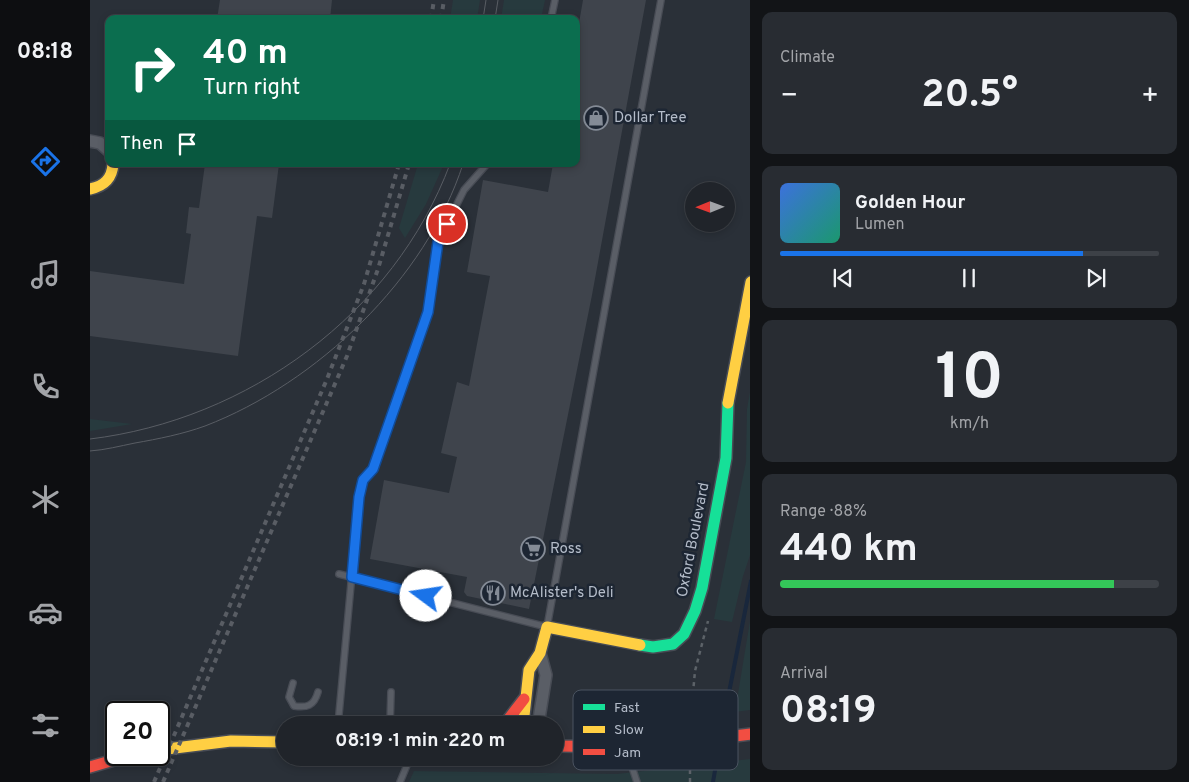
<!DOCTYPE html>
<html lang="en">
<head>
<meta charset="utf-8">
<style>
  :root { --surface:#20242a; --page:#282c32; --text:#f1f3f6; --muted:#a2a4a8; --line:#3d4147; --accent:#1a73e8 }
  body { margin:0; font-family:Overpass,sans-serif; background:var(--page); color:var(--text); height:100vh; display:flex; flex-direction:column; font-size:19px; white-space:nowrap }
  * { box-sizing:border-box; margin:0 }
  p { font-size:16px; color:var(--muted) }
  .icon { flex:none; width:28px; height:28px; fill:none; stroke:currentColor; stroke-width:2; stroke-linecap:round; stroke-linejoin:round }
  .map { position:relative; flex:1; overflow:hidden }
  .drawer { display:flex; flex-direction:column; gap:12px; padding:12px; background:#121417; width:439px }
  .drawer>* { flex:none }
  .hud { position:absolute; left:15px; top:15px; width:475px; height:152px; border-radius:10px; box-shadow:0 2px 8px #0003,0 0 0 1px var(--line); background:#0b6e4f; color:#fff; overflow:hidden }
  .needle { width:32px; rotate:269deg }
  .fabs { position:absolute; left:595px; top:182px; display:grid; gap:10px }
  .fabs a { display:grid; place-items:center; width:50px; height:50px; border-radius:50%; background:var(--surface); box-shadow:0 2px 8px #0003,0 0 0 1px var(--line); font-size:25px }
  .speed { position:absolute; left:15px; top:701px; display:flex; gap:10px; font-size:25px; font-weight:700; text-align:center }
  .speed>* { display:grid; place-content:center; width:65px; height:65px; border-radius:50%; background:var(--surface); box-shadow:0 2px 8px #0003,0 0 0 1px var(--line); line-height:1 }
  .speed .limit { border:2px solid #111; border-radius:8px; background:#fff; color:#111 }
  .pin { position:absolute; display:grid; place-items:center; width:42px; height:42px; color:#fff; margin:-21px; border:2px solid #fff; border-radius:50%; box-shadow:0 1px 5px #0007 }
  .me { position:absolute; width:55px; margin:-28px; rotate:284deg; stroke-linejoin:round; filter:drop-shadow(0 0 4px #0008) }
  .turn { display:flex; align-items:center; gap:18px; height:105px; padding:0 15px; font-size:22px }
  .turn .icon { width:65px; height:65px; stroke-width:2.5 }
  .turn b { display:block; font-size:35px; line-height:42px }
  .then { display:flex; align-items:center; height:48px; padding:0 15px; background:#0003; gap:10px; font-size:19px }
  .big { font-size:38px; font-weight:700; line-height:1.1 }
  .drawer .tile { flex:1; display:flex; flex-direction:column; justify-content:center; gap:8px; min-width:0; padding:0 18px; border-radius:10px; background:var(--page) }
  .drawer .dial { align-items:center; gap:0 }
  .dial b { font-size:65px; line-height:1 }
  .song { display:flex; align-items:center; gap:15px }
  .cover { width:60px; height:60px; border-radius:8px; background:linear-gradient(135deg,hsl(220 70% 55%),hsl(160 70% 35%)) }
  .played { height:5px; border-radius:2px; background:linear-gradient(90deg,var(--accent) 80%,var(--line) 80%) }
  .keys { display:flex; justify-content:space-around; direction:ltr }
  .heat { display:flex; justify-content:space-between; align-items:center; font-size:28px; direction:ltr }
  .charge { height:8px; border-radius:4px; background:linear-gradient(90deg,#34c759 88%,var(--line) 0) }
  .trip { position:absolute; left:186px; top:716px; width:288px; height:50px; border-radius:25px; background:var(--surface); box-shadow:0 2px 8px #0003,0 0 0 1px var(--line); font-weight:700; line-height:50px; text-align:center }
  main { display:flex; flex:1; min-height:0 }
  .tab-bar { display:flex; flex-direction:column; width:90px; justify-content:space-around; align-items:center; background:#0d0e11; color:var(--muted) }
  .tab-bar .icon { width:35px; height:35px }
  .tab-bar .active { color:var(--accent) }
  .tab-bar b { font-size:22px; color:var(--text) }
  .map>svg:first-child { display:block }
</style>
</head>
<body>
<main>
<nav class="tab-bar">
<b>08:18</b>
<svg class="icon active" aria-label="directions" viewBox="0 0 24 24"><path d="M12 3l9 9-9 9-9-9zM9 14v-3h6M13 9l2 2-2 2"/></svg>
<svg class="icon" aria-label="music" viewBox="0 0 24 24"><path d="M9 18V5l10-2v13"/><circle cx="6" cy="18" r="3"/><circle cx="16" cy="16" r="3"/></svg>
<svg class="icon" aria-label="phone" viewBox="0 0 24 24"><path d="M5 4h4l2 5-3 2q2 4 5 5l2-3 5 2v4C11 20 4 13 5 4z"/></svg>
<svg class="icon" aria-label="climate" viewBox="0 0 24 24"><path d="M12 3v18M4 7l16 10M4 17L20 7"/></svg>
<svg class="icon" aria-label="car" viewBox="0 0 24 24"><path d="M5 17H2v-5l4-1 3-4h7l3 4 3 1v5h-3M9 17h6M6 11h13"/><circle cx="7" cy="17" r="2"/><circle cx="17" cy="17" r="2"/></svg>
<svg class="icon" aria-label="filters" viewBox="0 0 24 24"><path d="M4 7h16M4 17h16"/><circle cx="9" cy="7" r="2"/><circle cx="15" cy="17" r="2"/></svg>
</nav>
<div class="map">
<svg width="661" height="782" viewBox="0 0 661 782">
  <rect width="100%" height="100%" fill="#2a3038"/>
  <!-- green -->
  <g fill="#273a3e">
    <polygon points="363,0 390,0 387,19 360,19"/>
    <polygon points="414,0 455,0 451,19 411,19"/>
    <polygon points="328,164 354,164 336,204 315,238 309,228"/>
    <polygon points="660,392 660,555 653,576 642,622 624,619 656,462 657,409"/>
    <polygon points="0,419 42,424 0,431"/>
    <polygon points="660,621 660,710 645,712"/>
    <polygon points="660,759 660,782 319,782 324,771 527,774"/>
  </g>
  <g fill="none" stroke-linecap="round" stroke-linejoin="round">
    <!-- stream -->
    <g stroke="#19273c" stroke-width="4">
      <polyline points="631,733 661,581"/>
      <polyline points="623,782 630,742"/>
    </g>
  </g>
  <!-- building -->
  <g fill="#3f444c">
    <polygon points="130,0 242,0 240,19 127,19"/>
    <polygon points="493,0 556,0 502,295 439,609 377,596 374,592 377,577 280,559 294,480 359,493 367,457 351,453 367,382 379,386 400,276 377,272 393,180 458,192 463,164 486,164 486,40"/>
    <polygon points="115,164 189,164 182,218 167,216 148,356 0,336 0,271 94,284 101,234 96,233 99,207 109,208"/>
  </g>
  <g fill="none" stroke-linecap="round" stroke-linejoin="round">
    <!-- lane casing -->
    <g stroke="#484c55" stroke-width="8">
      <g id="lane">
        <polyline points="461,19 465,0"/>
        <polyline points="249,574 457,627 571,0"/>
        <path d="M203,683L199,697L204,706C217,708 224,706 228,692"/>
        <polyline points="248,725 269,497 273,480 283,469 338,312 348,242 374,190 397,164"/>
        <polyline points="300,725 301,692"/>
        <polyline points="536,749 547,782"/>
        <polyline points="310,782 320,758"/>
      </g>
    </g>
    <!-- street casing -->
    <g stroke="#484c55" stroke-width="14">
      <g id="street">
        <polyline points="0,141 10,143 19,151"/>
        <polyline points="448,725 456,675 450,653"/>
      </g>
    </g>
    <!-- fast casing -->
    <g stroke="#484c55" stroke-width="14">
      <polyline id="fast" points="550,645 563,647 583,644 594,634 605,611 612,588 636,458 638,403"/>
    </g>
    <!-- slow casing -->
    <g stroke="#484c55" stroke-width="14">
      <g id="slow">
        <path d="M0,189C14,186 22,179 23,164"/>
        <polyline points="638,403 661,282"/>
        <polyline points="433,725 439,670 450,653 457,627 550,645"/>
        <polyline points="69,750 141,741 195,742"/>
      </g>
    </g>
    <!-- jam casing -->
    <g stroke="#484c55" stroke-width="14">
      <g id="jam">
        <polyline points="414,725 434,699"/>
        <polyline points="465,746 553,747"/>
        <polyline points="0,767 41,755"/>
      </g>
    </g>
    <!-- path -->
    <g stroke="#5c6268" stroke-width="2.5" stroke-dasharray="4 4" stroke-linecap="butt">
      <polyline points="600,726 605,671 618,621"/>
      <polyline points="600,782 600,756"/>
    </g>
    <!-- lane -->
    <use href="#lane" stroke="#5a5e66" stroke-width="5.5"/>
    <!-- street -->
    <use href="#street" stroke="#5a5e66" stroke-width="11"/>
    <!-- fast -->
    <use href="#fast" stroke="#16e098" stroke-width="11"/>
    <!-- slow -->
    <use href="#slow" stroke="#ffcf43" stroke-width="11"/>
    <!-- jam -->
    <use href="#jam" stroke="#f24e42" stroke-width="11"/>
    <!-- tram -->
    <g stroke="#595d64" stroke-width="1">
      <polyline points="393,19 396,0"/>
      <polyline points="405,19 408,0"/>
      <path d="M0,439C158,420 304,314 360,164"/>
      <path d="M0,451C15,450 30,446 45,443C68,439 93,434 115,426C227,383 336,279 373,164"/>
    </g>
    <!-- rail -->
    <g stroke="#595d64" stroke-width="4" stroke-dasharray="5 5" stroke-linecap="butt">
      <polyline points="341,19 344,0"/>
      <polyline points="351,19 354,0"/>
      <polyline points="64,782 237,379 274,284 309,164"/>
      <polyline points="73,782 257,356 288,269 319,164"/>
    </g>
    <!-- jam-bridge casing -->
    <g stroke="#484c55" stroke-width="14" stroke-linecap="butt">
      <polyline id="jam-bridge" points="553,747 661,734"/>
    </g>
    <!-- jam-bridge -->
    <use href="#jam-bridge" stroke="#f24e42" stroke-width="11"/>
  </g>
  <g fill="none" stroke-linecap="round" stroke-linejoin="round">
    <!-- route casing -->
    <g stroke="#114b97" stroke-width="12">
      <polyline id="route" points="336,596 262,577 269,497 273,480 283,469 338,312 348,242 357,224"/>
    </g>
    <!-- route -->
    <use href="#route" stroke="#1a73e8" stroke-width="9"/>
  </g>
  <!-- icons -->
  <defs>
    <g id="shop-ring" transform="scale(1.25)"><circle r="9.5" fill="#1d2633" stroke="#848b96" stroke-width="1.5"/><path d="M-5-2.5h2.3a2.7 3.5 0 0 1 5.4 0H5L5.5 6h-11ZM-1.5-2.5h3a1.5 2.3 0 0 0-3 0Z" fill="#848b96"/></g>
    <g id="supermarket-ring" transform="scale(1.25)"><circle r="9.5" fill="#1d2633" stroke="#848b96" stroke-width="1.5"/><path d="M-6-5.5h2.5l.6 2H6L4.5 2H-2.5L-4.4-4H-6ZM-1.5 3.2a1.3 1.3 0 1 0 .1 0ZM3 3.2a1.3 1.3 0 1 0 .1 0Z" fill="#848b96"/></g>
    <g id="restaurant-ring" transform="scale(1.25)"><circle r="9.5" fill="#1d2633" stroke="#848b96" stroke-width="1.5"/><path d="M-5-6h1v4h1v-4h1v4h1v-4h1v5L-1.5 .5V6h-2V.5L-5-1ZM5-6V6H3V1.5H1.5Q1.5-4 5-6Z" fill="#848b96"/></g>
  </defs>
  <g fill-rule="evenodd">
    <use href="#shop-ring" x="506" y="118"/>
    <use href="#supermarket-ring" x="443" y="549"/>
    <use href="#restaurant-ring" x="403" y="593"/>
  </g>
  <g text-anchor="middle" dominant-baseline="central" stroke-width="5" stroke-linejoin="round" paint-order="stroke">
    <!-- poi labels -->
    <g font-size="15" fill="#b4bcc9" stroke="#1d2633" text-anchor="start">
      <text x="524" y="118">Dollar Tree</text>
      <text x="460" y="549">Ross</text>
      <text x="420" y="593">McAlister's Deli</text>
    </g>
    <!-- street labels -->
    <g font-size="15" fill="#b4bcc9" stroke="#1d2633">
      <text transform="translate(604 540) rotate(-79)">Oxford Boulevard</text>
    </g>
  </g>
  <!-- legend -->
  <rect x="483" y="690" width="165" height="80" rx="8" fill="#1d2633" stroke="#4a5360" stroke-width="1"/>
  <rect x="493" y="704" width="22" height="6" fill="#16e098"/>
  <rect x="493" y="726" width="22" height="7" fill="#ffcf43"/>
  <rect x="493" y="749" width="22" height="6" fill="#f24e42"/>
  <g font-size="14" fill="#b4bcc9">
    <text x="524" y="712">Fast</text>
    <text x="524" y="734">Slow</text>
    <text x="524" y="757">Jam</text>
  </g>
</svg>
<div class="fabs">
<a><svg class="needle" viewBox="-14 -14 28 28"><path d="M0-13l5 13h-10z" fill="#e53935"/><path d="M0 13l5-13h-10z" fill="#a2a4a8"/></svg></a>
</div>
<div class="speed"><div class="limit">20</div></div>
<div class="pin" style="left:357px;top:224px;background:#d93025"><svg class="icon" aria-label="arrive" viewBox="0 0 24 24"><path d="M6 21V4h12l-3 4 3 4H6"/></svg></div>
<svg class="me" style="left:336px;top:596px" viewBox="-20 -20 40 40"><circle r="19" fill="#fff"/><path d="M0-13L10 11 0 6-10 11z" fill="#1a73e8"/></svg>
<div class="trip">08:19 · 1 min · 220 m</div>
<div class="hud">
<div class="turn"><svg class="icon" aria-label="right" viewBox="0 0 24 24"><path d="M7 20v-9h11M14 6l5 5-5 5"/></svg><div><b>40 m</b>Turn right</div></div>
<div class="then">Then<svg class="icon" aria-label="arrive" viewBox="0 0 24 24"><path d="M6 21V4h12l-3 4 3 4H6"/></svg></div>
</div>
</div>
<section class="drawer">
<div class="tile"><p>Climate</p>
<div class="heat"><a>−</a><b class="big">20.5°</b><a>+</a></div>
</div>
<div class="tile">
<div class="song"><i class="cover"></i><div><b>Golden Hour</b><p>Lumen</p></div></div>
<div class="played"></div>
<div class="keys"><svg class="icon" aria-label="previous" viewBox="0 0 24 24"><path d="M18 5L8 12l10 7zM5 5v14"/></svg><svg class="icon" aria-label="pause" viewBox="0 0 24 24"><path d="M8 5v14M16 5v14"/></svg><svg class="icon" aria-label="next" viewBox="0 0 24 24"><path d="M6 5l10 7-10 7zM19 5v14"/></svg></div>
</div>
<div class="tile dial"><b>10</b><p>km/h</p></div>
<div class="tile"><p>Range · 88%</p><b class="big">440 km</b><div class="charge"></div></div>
<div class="tile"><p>Arrival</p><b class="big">08:19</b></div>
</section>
</main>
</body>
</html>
